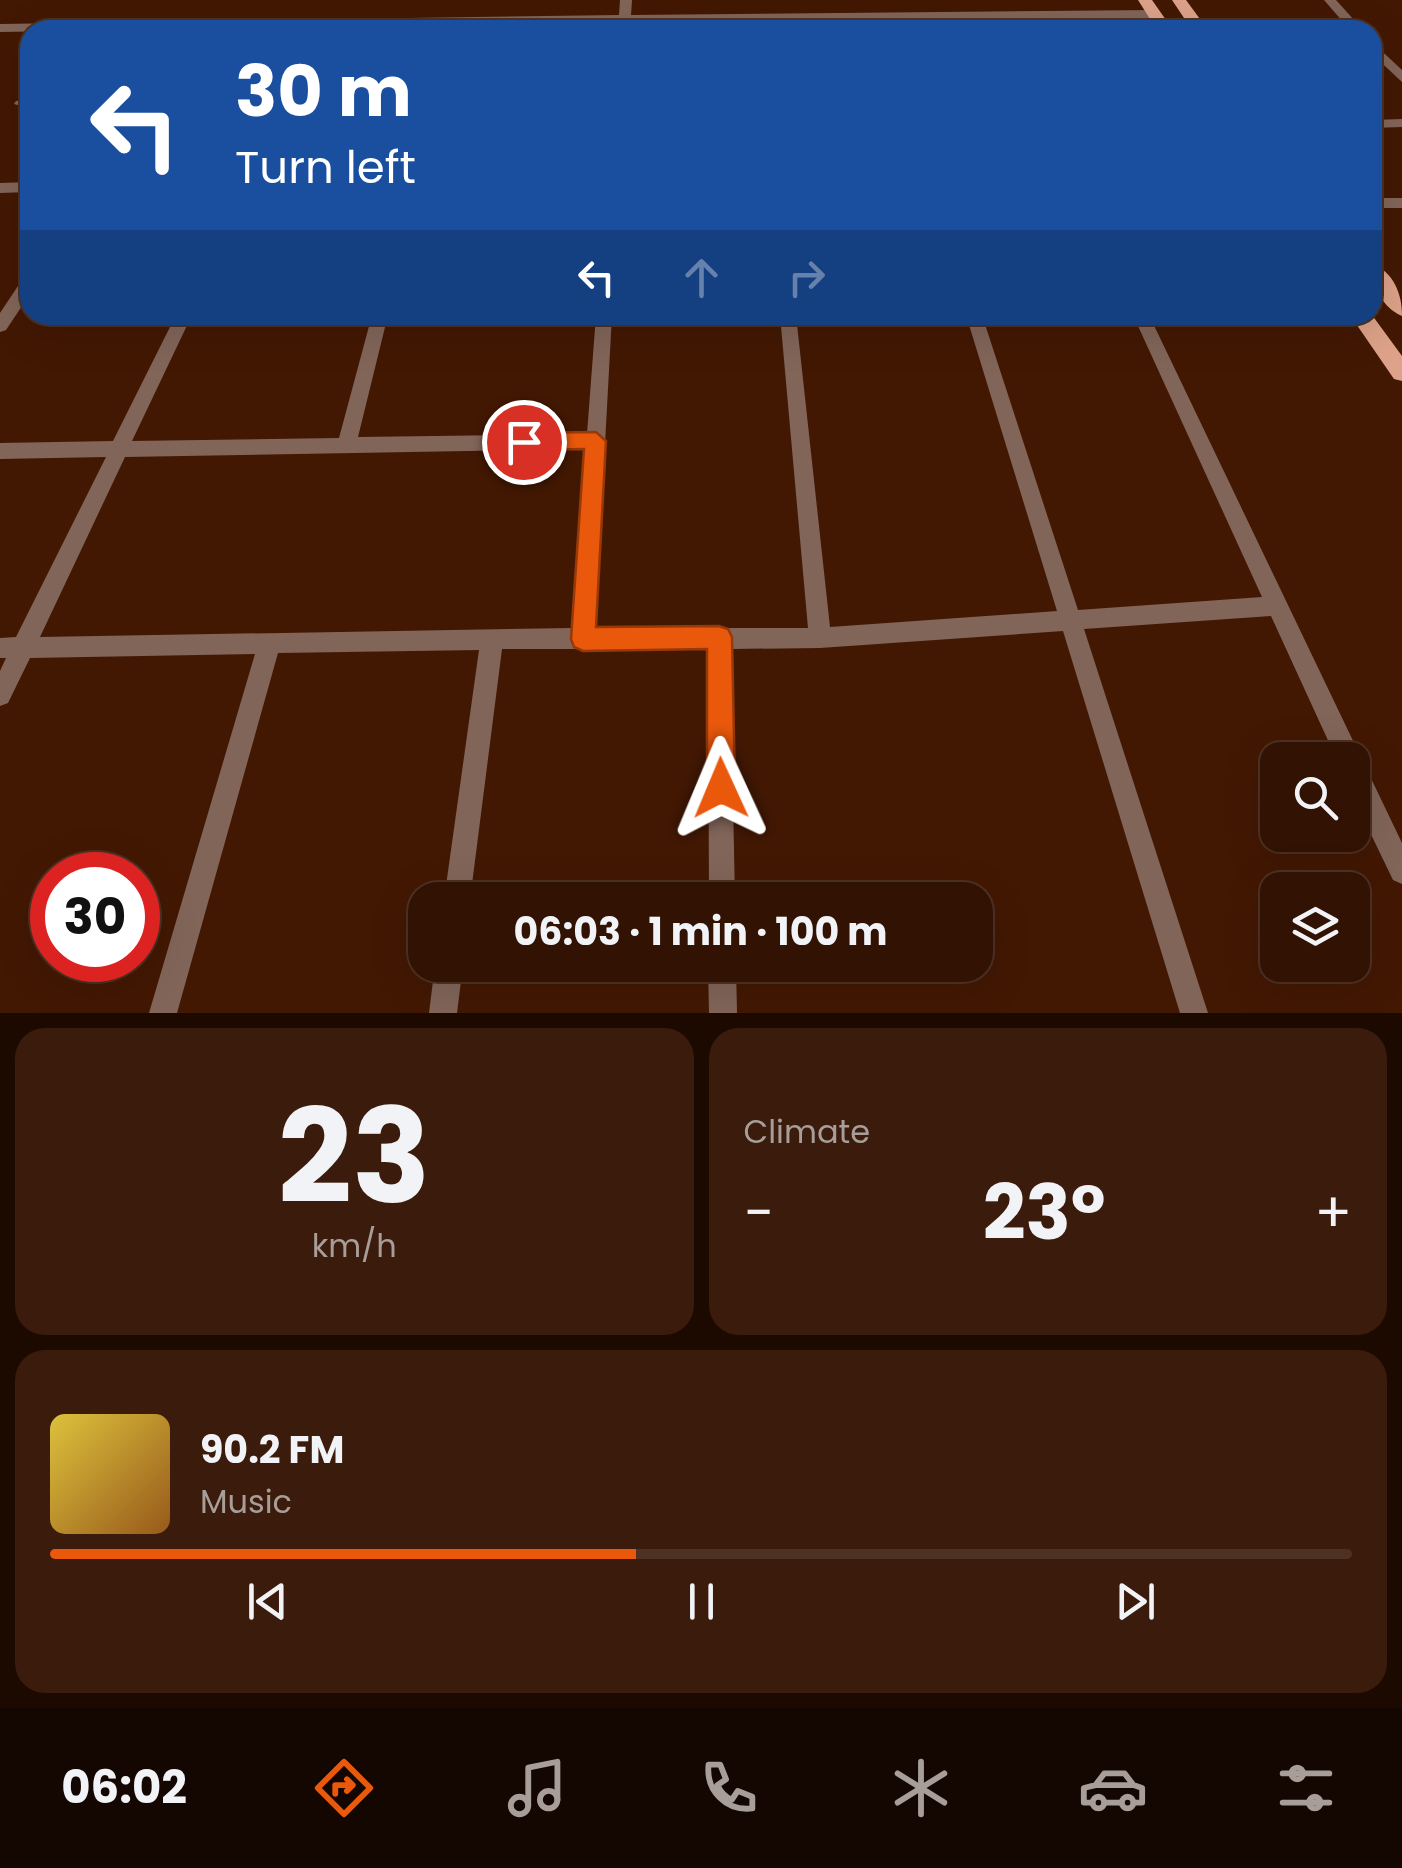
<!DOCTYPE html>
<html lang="en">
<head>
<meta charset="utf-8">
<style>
  :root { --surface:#321202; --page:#3a1b0c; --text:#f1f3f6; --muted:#a89e99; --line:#4d3224; --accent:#ea580c }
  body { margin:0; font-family:Poppins,sans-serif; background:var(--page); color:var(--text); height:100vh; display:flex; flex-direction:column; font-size:38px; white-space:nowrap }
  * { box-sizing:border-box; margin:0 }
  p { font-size:32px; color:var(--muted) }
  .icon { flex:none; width:55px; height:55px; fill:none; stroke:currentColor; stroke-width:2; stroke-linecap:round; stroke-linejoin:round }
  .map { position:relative; height:1013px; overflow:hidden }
  .drawer { display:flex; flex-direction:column; gap:15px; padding:15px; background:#1c0a01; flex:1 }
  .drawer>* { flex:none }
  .top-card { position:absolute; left:20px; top:20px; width:1362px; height:305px; border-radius:30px; box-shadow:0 10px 40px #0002,0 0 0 2px var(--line); background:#1a4fa0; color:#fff; overflow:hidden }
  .buttons { position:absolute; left:1260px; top:742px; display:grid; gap:20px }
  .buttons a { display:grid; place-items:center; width:110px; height:110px; border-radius:20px; background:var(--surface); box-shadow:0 10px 40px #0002,0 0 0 2px var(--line); font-size:50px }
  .speed { position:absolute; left:30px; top:852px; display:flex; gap:20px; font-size:50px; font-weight:700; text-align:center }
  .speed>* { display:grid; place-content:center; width:130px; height:130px; border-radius:50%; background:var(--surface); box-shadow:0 10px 40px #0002,0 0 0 2px var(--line); line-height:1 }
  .speed .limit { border:15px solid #d22; background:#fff; color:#111 }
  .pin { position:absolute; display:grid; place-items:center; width:85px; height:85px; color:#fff; margin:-42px; border:5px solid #fff; border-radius:50%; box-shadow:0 2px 10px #0007 }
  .me { position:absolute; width:110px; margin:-55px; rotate:359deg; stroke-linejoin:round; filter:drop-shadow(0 0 8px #0008) }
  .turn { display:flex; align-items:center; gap:35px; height:210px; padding:0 50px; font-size:45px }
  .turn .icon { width:130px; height:130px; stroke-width:2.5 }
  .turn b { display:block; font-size:70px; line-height:85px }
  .lanes { display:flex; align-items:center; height:95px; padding:0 50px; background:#0003; justify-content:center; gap:50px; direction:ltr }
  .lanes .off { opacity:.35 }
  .big { font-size:75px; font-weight:700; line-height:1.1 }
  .drawer .card { flex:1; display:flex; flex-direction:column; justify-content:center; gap:15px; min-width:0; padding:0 35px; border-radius:30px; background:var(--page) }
  .drawer .dial { align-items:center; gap:0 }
  .dial b { font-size:130px; line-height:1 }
  .song { display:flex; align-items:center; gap:30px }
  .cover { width:120px; height:120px; border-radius:15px; background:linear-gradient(135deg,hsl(50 70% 55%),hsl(30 70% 35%)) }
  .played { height:10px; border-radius:5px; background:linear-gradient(90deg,var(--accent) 45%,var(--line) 45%) }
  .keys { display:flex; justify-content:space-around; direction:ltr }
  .heat { display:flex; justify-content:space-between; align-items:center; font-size:55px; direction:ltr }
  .drawer .tiles { flex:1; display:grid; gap:15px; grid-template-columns:1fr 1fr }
  .card:last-child { grid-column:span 2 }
  .trip { position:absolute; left:408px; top:882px; width:585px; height:100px; border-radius:30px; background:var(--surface); box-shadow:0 10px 40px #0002,0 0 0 2px var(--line); font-weight:700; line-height:100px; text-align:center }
  .tabs { display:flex; height:160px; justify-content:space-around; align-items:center; background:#140701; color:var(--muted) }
  .tabs .icon { width:70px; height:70px }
  .tabs .selected { color:var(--accent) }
  .tabs b { font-size:45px; color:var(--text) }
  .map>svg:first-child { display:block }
</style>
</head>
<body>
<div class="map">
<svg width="1402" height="1013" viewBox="0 0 1402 1013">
  <rect width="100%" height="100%" fill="#431803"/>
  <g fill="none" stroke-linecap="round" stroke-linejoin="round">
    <!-- street -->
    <g fill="#826559" fill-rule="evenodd">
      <polygon points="620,0 632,0 631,15 1154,10 1160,14 1154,18 631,22 630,30 618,30 619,22 0,32 0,24 619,15"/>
      <polygon points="1324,0 1336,0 1363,30 1350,30"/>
      <polygon points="1372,42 1402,70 1402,82 1372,54"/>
      <polygon points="30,100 30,108 14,104 16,101"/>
      <polygon points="1402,119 1402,127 1372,128 1372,120"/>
      <polygon points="30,182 30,192 0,193 0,183"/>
      <rect x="1372" y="198" width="30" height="10"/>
      <polygon points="30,275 30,294 6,330 0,332 0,313 24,277"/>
      <path d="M176,315H192L132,441L339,438L372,315H388L358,437L587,434L596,315H612L595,628H808L780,315H796L830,627L1057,611L966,315H982L1078,610L1262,597L1133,315H1149L1402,843V884L1393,880L1352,795V760H1337L1271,616L1084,629L1208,1013H1180L1063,631L820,648L730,649L735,900H709L708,649H502L470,900H444L479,650L278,653L177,1013H149L255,654L30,658L8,703L0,706V671L6,658H0V638L16,637L106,457L0,459V443L113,441ZM586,449L573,628L40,637L125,457Z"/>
      <polygon points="435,965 463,965 457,1013 429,1013"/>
      <polygon points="708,965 736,965 737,1013 709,1013"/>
    </g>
    <!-- primary -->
    <g fill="#dda289" fill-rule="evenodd">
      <polygon points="1138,0 1152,0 1173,30 1157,30"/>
      <polygon points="1172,0 1186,0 1208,30 1192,30"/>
      <path d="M1372,263C1394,273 1402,294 1402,316C1381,307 1372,285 1372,263Z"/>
      <polygon points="1350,315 1372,315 1402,356 1402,381 1394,379"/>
    </g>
  </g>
  <!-- route -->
  <polygon fill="#ea580c" stroke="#983908" stroke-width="2.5" points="596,432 606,441 596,627 719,626 728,629 732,637 735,788 731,797 721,802 711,797 707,788 707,649 583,651 574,647 571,639 584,449 524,450 514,442 524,433"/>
</svg>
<div class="buttons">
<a><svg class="icon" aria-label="search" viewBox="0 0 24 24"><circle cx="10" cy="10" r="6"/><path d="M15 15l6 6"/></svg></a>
<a><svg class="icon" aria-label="layers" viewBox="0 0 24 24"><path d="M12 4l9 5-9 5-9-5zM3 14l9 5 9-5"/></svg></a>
</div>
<div class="speed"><div class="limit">30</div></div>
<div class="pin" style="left:524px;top:442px;background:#d93025"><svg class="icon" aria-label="arrive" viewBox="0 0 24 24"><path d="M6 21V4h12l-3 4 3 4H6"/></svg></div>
<svg class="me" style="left:721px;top:788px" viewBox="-20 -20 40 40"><path d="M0-17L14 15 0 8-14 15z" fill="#ea580c" stroke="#fff" stroke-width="4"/></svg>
<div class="trip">06:03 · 1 min · 100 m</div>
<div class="top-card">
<div class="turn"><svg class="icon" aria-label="left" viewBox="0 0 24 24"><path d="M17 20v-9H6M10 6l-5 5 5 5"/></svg><div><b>30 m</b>Turn left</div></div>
<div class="lanes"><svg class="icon" aria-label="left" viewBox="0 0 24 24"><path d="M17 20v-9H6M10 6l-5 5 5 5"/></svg><svg class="icon off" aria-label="ahead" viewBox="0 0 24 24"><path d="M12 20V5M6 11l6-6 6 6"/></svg><svg class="icon off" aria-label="right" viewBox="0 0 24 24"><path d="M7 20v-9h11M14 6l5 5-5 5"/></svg></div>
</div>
</div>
<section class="drawer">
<div class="tiles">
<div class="card dial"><b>23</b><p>km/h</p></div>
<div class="card"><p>Climate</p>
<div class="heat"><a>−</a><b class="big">23°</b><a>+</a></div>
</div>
<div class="card">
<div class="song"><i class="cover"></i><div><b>90.2 FM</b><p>Music</p></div></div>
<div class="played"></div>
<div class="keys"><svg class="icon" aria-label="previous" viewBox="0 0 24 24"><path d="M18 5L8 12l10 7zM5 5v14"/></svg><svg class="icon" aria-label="pause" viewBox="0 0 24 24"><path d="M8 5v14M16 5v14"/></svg><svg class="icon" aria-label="next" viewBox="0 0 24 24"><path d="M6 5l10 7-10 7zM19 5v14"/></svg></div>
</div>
</div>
</section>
<nav class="tabs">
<b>06:02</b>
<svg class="icon selected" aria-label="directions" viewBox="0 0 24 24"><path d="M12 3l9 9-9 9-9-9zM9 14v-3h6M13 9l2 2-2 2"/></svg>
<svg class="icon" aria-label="music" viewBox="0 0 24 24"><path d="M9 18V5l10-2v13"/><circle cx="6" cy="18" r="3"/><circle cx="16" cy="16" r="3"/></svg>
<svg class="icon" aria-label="phone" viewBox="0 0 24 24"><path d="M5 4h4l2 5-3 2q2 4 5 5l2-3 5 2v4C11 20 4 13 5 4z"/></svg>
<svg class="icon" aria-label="climate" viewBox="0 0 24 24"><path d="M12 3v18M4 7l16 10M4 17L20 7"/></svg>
<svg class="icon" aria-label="car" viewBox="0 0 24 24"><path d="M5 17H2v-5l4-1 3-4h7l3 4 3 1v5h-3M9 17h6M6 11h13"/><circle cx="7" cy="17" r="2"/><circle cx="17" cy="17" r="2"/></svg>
<svg class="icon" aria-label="filters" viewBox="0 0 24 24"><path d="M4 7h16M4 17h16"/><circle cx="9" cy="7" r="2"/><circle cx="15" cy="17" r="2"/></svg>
</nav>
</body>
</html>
